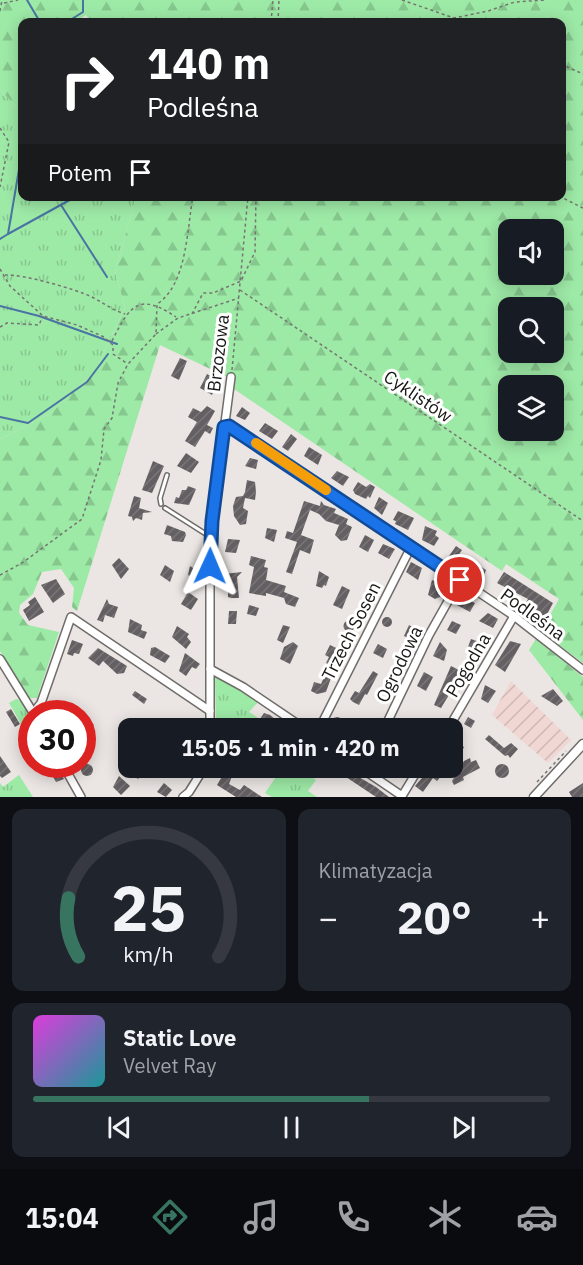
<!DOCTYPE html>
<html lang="pl">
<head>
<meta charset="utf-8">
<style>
  :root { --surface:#171b24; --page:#20242c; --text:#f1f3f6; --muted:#9ea1a6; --line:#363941; --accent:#387560 }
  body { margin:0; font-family:"IBM Plex Sans",sans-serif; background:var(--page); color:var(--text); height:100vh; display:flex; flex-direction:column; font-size:22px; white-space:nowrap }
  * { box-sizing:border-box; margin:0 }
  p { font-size:20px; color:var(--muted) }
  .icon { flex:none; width:33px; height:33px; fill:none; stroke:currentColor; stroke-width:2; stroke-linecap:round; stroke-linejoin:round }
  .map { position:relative; height:797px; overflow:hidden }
  .sheet { display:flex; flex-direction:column; gap:12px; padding:12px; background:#0d0f14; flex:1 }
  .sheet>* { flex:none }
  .guide { position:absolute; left:18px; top:18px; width:548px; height:183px; border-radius:12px; box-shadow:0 3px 15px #0003; background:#202124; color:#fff; overflow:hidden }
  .fabs { position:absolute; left:498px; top:219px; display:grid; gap:12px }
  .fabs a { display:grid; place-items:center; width:66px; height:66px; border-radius:12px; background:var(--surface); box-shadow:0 3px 15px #0003; font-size:30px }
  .speed { position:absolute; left:18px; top:700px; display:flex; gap:12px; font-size:30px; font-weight:700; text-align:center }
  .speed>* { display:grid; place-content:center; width:78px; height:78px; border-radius:50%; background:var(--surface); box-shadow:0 3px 15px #0003; line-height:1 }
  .speed .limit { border:9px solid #d22; background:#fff; color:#111 }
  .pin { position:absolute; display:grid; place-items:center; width:51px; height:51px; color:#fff; margin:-26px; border:3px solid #fff; border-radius:50%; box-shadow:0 2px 6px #0007 }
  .me { position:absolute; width:66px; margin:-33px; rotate:1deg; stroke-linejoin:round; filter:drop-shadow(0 0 4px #0008) }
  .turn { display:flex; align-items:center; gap:21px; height:126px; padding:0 30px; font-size:27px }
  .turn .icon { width:78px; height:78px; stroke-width:2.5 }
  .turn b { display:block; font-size:42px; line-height:51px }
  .then { display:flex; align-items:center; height:57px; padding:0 30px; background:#0003; gap:12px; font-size:22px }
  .big { font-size:45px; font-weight:700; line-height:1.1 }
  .sheet .card { flex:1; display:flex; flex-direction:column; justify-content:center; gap:9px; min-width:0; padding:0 21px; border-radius:12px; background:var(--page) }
  .sheet .dial { align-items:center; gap:0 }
  .dial svg { height:156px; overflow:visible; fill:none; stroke:var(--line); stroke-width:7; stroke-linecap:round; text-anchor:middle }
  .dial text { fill:var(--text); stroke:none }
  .song { display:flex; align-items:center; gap:18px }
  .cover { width:72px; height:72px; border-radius:9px; background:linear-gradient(135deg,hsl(300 70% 55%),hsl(180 70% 35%)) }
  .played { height:6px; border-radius:3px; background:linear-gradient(90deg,var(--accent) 65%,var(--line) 65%) }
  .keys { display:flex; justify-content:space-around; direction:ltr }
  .heat { display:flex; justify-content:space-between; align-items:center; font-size:33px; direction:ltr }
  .sheet .tiles { flex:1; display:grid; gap:12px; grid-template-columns:1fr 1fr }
  .card:last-child { grid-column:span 2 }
  .trip { position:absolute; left:118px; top:718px; width:345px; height:60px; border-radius:12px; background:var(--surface); box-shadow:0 3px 15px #0003; font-weight:700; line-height:60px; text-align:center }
  .tabs { display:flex; height:96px; justify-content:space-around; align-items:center; background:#090b0e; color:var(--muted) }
  .tabs .icon { width:42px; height:42px }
  .tabs .selected { color:var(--accent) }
  .tabs b { font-size:27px; color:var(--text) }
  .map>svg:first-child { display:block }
</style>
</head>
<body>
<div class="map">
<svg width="583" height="797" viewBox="0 0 583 797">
  <defs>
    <pattern id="industrial-furrows" width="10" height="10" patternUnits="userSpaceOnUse" patternTransform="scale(1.5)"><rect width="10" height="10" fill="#f1d7d3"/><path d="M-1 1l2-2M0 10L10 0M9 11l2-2" fill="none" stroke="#ceb8b4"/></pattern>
    <pattern id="grass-tufts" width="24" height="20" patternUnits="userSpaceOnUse" patternTransform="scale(1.5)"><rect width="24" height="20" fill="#9de9a6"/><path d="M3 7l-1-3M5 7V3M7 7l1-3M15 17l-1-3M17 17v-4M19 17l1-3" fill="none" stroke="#86c78e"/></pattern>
    <pattern id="forest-firs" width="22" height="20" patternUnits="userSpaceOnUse" patternTransform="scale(1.5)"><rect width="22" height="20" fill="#9de9a6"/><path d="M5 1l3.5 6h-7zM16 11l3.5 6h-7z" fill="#86c78e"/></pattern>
    <pattern id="building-hatch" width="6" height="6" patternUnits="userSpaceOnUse" patternTransform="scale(1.5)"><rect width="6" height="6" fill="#645f62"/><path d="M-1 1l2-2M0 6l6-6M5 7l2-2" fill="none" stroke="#797678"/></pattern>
  </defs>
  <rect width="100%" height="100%" fill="#ebe6e3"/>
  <!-- industrial -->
  <polygon fill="url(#industrial-furrows)" points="511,681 571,740 548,763 492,715"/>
  <!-- grass -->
  <g fill="url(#grass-tufts)">
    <polygon points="0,90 17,107 22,104 22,196 136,197 115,272 125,307 96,370 51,413 0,439"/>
    <polygon points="218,675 259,701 249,712 275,729 238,729 234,726 231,729 216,729 215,677"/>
    <polygon points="16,699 21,700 31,717 31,741 9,703"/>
    <polygon points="282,768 314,768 309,775 316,780 308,791 317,797 272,797 265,793"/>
    <polygon points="19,775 33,797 0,797 0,783 3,787"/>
  </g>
  <!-- forest -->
  <g fill="url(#forest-firs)" fill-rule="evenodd">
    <path d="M0,0H583V663L541,631L559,599L506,564L502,571L234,389L235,376H225L160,345L77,611L72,607L74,588L61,569L42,572L33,594L20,605L19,613L28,625L59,632L37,698H29L0,651V439L51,413L96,370L125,307L115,272L136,197L561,196V22H91L86,15L76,22H22V104L17,107L0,90ZM508,230H554V274H508ZM508,308H554V352H508ZM508,386H554V430H508Z"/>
    <polygon points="536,639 583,677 583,720 529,650"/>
  </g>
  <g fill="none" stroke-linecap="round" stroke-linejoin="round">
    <!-- stream -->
    <g stroke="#4974a3" stroke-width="2">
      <polyline points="27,0 40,22"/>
      <polyline points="67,22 83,12 83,0"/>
      <polyline points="61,205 107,277"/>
      <polyline points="8,234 77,196"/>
      <polyline points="0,239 8,234 22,152"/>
      <polyline points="0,306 39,316 117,344"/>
      <polyline points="0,417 28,423 87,382 108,354"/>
    </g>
  </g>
  <!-- building -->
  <g fill="url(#building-hatch)">
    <polygon points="180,358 187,361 179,380 171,376"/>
    <polygon points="207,374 218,380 212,395 200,388"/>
    <polygon points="207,406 215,411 207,425 213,428 210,434 205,431 195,447 185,441 197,422 188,417 193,408 201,412"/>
    <polygon points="242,407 250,413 245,420 236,416"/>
    <polygon points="265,423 278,431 272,439 259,431"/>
    <polygon points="291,434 297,439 288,451 282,447"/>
    <polygon points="309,447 322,455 318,465 304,456"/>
    <polygon points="186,453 199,462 191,473 177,466"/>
    <polygon points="250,458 258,460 256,469 245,466"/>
    <polygon points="153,461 164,466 152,493 142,490"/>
    <polygon points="337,471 349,477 343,486 331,478"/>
    <polygon points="247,480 255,482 256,492 255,500 245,498 243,508 248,511 246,524 240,525 234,516 233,506 236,497 243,496 245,492"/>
    <polygon points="358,482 366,487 370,484 375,487 370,498 368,496 366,499 355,494 353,490"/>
    <polygon points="188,486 196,489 189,505 174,503 176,497 179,498 182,490 186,490"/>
    <polygon points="134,496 141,498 139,508 152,512 143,513 142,520 136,518 133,521 132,517 128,516"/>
    <polygon points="379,497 388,503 382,515 374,508"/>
    <polygon points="304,501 320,506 321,501 324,505 336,509 334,513 348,519 346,524 352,527 347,540 341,541 335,535 339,525 326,521 319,514 310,510 301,535 314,540 310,554 300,550 292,574 286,572 297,542 285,538 287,531 293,533"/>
    <polygon points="398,511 414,518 408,530 395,524 396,521 393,520"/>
    <polygon points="167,525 185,532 186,535 183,542 172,541 171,536 164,534"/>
    <polygon points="425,526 437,531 435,535 439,538 434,546 422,540"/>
    <polygon points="267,528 277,530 274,542 265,538"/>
    <polygon points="365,535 374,540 368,552 359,547"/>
    <polygon points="228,539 240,540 236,553 225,552"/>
    <polygon points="383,544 395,549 389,559 378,553"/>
    <polygon points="456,546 462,550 453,563 447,559"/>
    <polygon points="251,556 266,560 264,567 268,568 266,580 286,586 284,592 299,598 295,607 286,604 284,598 266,593 266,596 249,593 254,567 249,565"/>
    <polygon points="119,558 129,569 121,579 112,565"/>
    <polygon points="411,562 422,568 418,580 406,572"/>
    <polygon points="477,564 486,570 482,580 471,572"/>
    <polygon points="165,565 174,571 170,582 160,575"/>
    <polygon points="190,566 202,574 198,580 188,575"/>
    <polygon points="319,571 329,577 326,586 324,585 322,588 316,586"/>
    <polygon points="242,572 237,577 239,598 231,598 228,597 228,587 225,587 224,574"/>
    <polygon points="504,572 553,603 544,620 538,616 540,613 525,604 528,599 497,583"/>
    <polygon points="56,579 65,594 53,603 41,585"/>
    <polygon points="432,580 438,583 435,587 442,590 440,597 435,599 428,595"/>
    <polygon points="342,586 350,590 342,609 333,605"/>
    <polygon points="188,592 198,599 191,610 181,604"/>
    <polygon points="459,596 475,603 470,612 455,604"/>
    <polygon points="35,597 44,612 29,621 23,610 30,605 28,602"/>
    <polygon points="107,599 109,604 118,607 114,618 105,615 103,622 97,620"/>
    <polygon points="249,605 259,608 256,616 247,614"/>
    <polygon points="229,611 237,611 236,624 228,624"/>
    <polygon points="488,613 498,619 493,628 479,621"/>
    <circle cx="387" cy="622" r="5"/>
    <polygon points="130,619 142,625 141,630 147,632 144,639 128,632"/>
    <circle cx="349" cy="626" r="5.5"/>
    <polygon points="452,621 461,625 456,634 447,630"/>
    <polygon points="283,625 290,627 283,643 277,640"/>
    <polygon points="409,625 416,629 411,639 404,636"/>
    <polygon points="177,626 189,634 187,637 191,642 186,649 172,637"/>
    <polygon points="471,639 485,644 478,655 473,650 466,652"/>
    <polygon points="72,640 83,644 79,654 74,653 73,656 67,654"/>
    <polygon points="510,641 521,644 505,672 495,665"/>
    <polygon points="293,642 298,646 290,664 280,659 284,647"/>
    <polygon points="440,642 447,650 444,661 433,656"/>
    <polygon points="378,644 387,649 383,658 373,653"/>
    <polygon points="330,645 347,653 340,668 326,663 329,657 325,655"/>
    <polygon points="155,647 170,656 165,663 150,655 151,648"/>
    <polygon points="98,648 127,666 124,673 117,674 103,661 99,666 88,658"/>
    <polygon points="185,653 200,664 196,669 192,667 186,676 179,671"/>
    <polygon points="451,666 463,672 455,691 452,690 441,708 434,705"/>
    <polygon points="373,671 378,674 367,695 365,694 359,705 353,702 350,699 355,691 359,693"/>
    <polygon points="424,672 433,677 426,691 417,686"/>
    <polygon points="325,675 331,678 326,692 317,694 311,691 314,682 321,684"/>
    <polygon points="485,685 496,691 488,703 481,699"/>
    <polygon points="553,689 563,701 557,706 541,696"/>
    <polygon points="135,691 147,699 144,704 132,695"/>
    <polygon points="11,709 20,724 15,727 6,712"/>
    <polygon points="264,713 270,715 288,729 275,729 260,719"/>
    <polygon points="82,715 94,725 88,732 82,728"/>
    <circle cx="337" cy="723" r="6"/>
    <polygon points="468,717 475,721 471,728 464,724"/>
    <polygon points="489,735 504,748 511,743 518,749 510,758 508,755 505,756 485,739"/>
    <polygon points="82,736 95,748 86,757 82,753"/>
    <polygon points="456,742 464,747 460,755 453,751"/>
    <polygon points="0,756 11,772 2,778 0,776"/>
    <polygon points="470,758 471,762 476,760 480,768 463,777 464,780 454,785 452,781 464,761"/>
    <circle cx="87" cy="770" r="6"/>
    <circle cx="502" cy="771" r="7"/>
    <polygon points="124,768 147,768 138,779"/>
    <polygon points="227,768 235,768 229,784 240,790 244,785 262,797 236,797 217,785"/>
    <polygon points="58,769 64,779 56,782 51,773"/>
    <polygon points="429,770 442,775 437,781 433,778 423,792 415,786"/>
    <polygon points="350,772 376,787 389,797 376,797 346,777"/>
    <polygon points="119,776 130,786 121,795 113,787"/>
    <polygon points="164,783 172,790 166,797 157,792"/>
    <polygon points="583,783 583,797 572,797 569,792"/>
  </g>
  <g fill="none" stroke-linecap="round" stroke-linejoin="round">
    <!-- service casing -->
    <g stroke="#706c69" stroke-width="6">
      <g id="service">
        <polyline points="161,504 160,498 167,475"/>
        <polyline points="165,508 209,536"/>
      </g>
    </g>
    <!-- minor casing -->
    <g stroke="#706c69" stroke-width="10">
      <g id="minor">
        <polyline points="224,427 232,427 514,616 583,670"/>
        <polyline points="0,659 34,714"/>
        <polyline points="210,669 243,687 305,729"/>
        <polyline points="33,713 41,703 71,617 210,711"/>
        <polyline points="210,729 210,537 231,377"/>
        <polyline points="319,729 411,547"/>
        <polyline points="384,729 429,635 460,580"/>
        <polyline points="448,729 514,616"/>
        <polyline points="63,765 81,797"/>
        <polyline points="361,768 402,796 419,768"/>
        <polyline points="183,797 189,792 204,768"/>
      </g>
    </g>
    <!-- tertiary casing -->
    <g stroke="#706c69" stroke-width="11">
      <polyline id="tertiary" points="534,797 583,744"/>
    </g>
    <!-- path -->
    <g stroke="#767472" stroke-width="1.5" stroke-dasharray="3 3" stroke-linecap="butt">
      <polyline points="402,0 454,18 488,11 515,2 546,0"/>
      <polyline points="4,3 18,0"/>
      <polyline points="0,11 2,0"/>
      <polyline points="454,18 464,22"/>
      <polyline points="271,22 273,0"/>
      <polyline points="278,22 279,0"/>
      <polyline points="561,64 583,74"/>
      <polyline points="0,128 9,142 0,187"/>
      <polyline points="559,196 583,208"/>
      <polyline points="0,269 10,286 43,316 77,325 104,337 113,345 113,354 128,364"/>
      <path d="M5,275C23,274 75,289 92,297C104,303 112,310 125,314"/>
      <polyline points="240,290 583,521"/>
      <polyline points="192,314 203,293 213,293 241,281 255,252 256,196"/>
      <polyline points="0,327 7,323 39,325 43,316"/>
      <polyline points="156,334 178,318 239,298"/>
      <path d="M112,341C130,305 139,292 176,317"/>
      <polyline points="232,370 248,196"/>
      <path d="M0,575L22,563L82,519L101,460L104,429L112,418L118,383L128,364L156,334L157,304C187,285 187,229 193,196"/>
      <polyline points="537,782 566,751"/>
    </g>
    <!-- service -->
    <use href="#service" stroke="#fff" stroke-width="3"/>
    <!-- minor -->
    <use href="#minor" stroke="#fff" stroke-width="7"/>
    <!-- tertiary -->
    <use href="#tertiary" stroke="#fff" stroke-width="8"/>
  </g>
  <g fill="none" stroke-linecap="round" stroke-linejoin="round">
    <!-- route casing -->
    <g stroke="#114b97" stroke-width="15">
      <polyline id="route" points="210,566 212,521 224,427 229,426 460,580"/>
    </g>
    <!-- route -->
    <use href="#route" stroke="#1a73e8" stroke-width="10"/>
    <!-- slow -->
    <polyline stroke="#f59e0b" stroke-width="10" points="256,443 326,490"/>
  </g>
  <g text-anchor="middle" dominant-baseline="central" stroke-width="6" stroke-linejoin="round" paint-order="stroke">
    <!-- street labels -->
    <g font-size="18" fill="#171615" stroke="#fff">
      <text transform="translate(218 353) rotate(-83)">Brzozowa</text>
      <text transform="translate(418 396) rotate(34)">Cyklistów</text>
      <text transform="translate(533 614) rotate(36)">Podleśna</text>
      <text transform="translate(351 631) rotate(-63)">Trzech Sosen</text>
      <text transform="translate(399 664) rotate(-64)">Ogrodowa</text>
      <text transform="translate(468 665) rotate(-60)">Pogodna</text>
    </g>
  </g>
</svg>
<div class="fabs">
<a><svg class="icon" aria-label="sound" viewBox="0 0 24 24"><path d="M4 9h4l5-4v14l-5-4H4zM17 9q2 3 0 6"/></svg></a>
<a><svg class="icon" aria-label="search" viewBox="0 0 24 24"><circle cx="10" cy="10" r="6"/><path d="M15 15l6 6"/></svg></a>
<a><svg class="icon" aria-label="layers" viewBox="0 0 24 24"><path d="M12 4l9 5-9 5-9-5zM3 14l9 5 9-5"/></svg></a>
</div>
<div class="speed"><div class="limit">30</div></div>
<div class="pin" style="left:460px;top:580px;background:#d93025"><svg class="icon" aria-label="arrive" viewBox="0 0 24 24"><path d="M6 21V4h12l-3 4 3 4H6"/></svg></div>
<svg class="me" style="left:210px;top:566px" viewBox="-20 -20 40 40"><path d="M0-17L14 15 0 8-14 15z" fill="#1a73e8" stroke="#fff" stroke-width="4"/></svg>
<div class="trip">15:05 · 1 min · 420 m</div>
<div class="guide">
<div class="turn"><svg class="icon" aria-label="right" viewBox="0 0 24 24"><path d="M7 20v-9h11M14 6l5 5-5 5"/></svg><div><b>140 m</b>Podleśna</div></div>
<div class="then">Potem<svg class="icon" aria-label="arrive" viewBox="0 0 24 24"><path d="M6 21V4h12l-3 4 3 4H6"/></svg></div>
</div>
</div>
<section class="sheet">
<div class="tiles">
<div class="card dial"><svg viewBox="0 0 100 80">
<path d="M14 69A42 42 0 1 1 86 69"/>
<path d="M14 69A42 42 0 0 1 9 39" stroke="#387560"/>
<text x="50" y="56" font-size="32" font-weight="700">25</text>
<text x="50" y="72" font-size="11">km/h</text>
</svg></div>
<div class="card"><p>Klimatyzacja</p>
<div class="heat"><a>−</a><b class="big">20°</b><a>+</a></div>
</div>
<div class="card">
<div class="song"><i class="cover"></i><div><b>Static Love</b><p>Velvet Ray</p></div></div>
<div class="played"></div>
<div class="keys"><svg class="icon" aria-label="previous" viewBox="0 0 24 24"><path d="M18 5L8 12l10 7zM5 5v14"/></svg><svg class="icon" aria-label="pause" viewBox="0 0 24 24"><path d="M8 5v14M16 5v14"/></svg><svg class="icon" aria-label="next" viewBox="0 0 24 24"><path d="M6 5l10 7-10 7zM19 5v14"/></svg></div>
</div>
</div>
</section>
<nav class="tabs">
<b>15:04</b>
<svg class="icon selected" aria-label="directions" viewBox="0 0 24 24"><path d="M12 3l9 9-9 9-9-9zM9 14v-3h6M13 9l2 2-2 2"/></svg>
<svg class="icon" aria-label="music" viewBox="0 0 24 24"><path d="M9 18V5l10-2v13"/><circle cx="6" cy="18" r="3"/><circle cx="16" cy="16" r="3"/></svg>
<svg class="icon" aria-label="phone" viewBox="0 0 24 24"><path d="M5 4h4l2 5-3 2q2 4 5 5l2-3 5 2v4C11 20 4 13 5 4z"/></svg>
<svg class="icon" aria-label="climate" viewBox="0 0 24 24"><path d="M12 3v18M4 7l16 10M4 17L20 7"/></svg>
<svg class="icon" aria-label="car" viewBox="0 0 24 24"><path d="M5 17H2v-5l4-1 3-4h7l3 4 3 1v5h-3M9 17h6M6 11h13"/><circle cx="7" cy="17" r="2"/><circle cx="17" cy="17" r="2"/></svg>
</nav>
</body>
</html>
